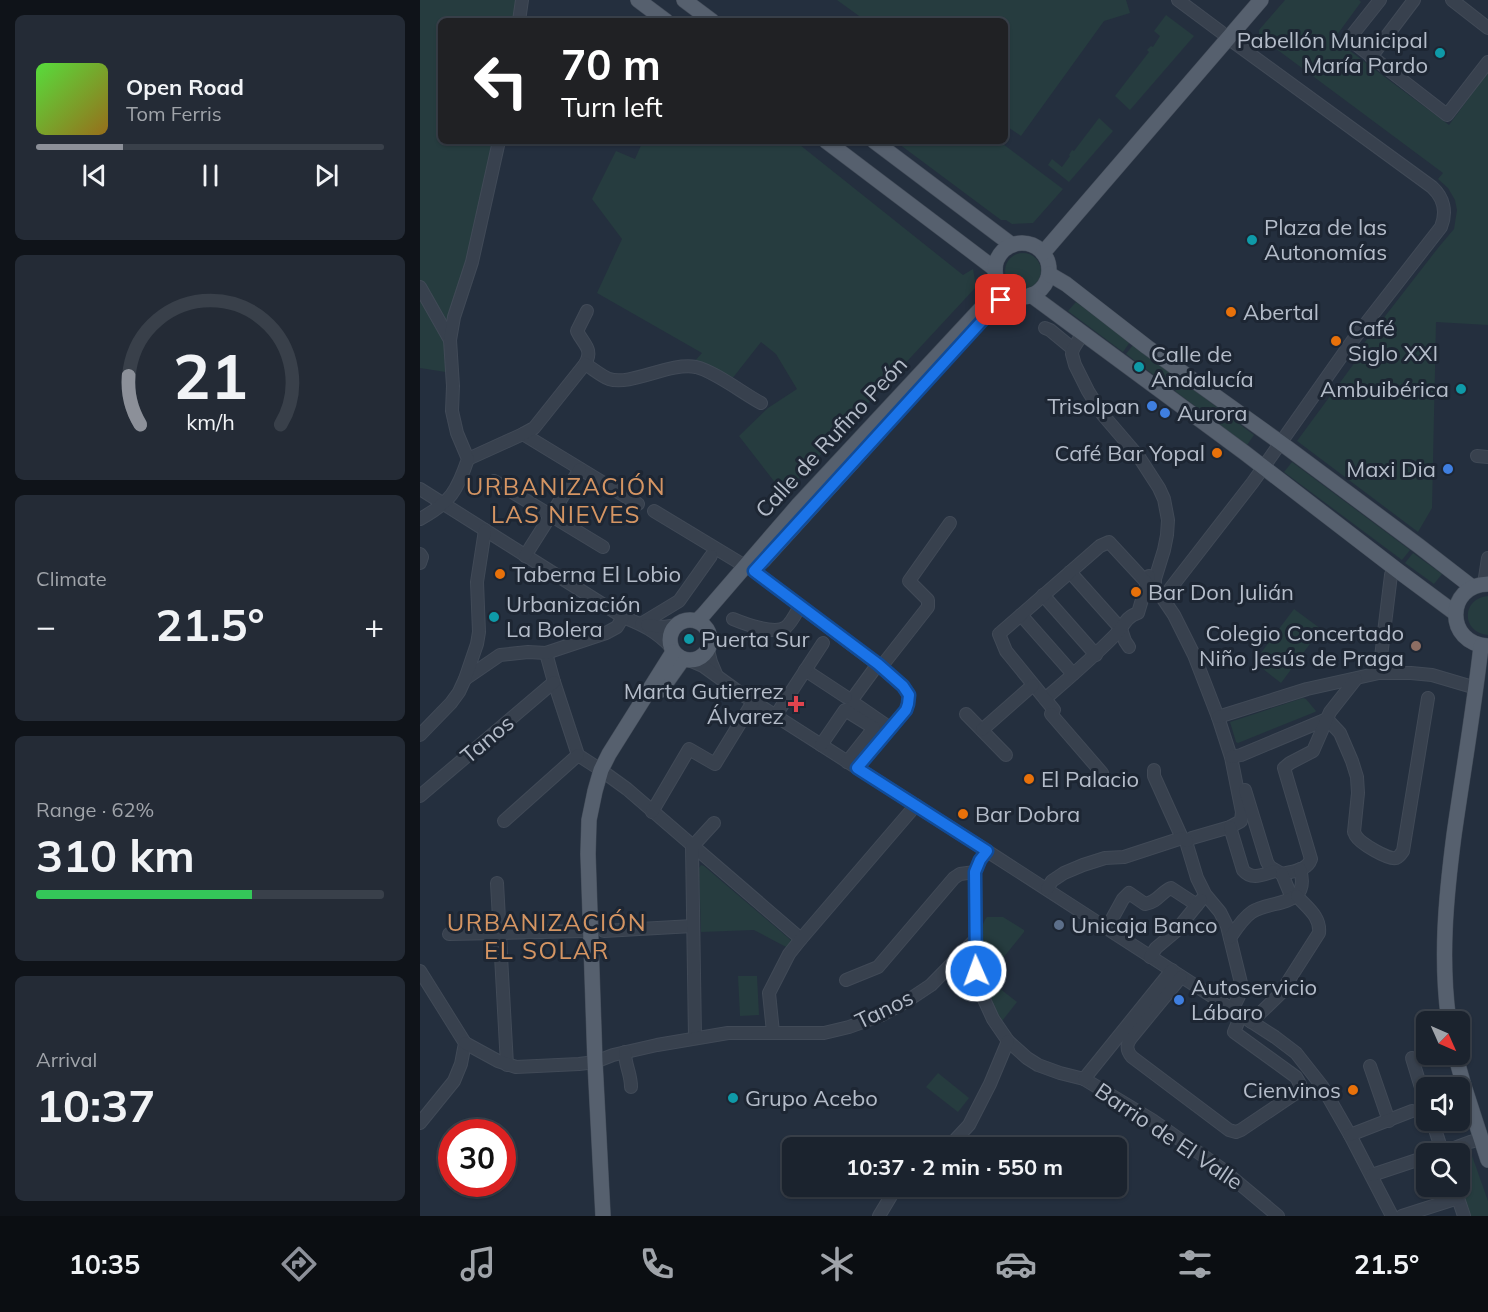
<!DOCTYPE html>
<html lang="en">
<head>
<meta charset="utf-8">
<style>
  :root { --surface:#1b232e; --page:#242b36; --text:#f1f3f6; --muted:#a0a4aa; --line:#39404a; --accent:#8c9099 }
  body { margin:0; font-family:Mulish,sans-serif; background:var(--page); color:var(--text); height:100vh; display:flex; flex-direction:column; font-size:22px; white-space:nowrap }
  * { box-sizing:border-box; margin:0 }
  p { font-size:20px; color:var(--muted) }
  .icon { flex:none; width:33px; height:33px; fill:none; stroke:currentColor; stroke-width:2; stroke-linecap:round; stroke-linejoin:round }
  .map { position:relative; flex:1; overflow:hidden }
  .panel { display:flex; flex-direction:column; gap:15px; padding:15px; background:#0f1319; width:420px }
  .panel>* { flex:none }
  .top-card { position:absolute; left:18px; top:18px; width:570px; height:126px; border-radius:9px; box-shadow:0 2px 4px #0004,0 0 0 2px var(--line); background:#202124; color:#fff; overflow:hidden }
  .needle { width:39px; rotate:135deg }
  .buttons { position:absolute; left:996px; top:1011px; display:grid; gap:12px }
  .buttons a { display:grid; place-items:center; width:54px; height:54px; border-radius:9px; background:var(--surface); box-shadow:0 2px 4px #0004,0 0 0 2px var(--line); font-size:30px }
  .speed { position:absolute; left:18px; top:1119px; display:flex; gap:12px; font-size:30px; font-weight:700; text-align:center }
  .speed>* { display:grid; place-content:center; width:78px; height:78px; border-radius:50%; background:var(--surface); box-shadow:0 2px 4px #0004,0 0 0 2px var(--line); line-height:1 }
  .speed .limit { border:9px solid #d22; background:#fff; color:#111 }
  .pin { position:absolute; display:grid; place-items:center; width:51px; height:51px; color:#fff; margin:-26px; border-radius:12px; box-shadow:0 3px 9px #0006 }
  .me { position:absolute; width:66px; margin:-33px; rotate:358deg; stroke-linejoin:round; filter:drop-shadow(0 0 4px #0008) }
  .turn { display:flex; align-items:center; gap:21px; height:126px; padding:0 24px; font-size:27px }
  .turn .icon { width:78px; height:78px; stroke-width:2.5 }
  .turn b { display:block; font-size:42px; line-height:51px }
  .big { font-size:45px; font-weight:700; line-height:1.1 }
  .panel .tile { flex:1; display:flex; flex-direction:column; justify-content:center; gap:9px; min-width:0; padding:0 21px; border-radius:9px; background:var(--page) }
  .panel .dial { align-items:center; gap:0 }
  .dial svg { height:156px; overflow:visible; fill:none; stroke:var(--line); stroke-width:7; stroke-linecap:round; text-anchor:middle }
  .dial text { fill:var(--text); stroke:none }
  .song { display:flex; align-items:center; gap:18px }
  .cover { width:72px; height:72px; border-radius:9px; background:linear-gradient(135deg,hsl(110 70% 55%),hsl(40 70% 35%)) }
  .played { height:6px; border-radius:3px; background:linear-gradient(90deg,var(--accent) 25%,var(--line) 25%) }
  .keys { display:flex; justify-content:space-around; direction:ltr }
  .heat { display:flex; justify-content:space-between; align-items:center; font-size:33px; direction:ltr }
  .charge { height:9px; border-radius:4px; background:linear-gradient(90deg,#34c759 62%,var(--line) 0) }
  .trip { position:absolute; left:362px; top:1137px; width:345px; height:60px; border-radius:9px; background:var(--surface); box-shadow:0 2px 4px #0004,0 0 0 2px var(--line); font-weight:700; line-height:60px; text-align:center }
  .menu { display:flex; height:96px; justify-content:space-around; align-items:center; background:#0b0e12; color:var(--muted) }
  .menu .icon { width:42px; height:42px }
  .menu .selected { color:var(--accent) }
  .menu b { font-size:27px; color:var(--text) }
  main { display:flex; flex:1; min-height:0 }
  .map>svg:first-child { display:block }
</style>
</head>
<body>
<main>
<section class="panel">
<div class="tile">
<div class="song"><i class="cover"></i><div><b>Open Road</b><p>Tom Ferris</p></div></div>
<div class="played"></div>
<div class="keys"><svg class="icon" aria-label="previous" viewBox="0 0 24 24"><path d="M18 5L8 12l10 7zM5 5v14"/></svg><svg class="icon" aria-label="pause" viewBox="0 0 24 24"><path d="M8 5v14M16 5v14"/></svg><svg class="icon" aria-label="next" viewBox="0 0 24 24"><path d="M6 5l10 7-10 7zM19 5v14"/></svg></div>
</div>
<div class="tile dial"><svg viewBox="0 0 100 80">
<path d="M14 69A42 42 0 1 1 86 69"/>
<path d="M14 69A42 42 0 0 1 8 44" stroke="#8c9099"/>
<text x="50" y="56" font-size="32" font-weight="700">21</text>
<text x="50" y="72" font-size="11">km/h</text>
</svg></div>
<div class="tile"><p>Climate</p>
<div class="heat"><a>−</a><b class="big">21.5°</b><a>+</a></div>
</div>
<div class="tile"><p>Range · 62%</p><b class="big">310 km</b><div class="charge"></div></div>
<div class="tile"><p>Arrival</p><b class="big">10:37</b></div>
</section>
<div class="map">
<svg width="1068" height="1216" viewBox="0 0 1068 1216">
  <rect width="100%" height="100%" fill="#242f3e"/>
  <!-- green -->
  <g fill="#263c3f">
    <polygon points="0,0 101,0 97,21 21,21 21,141 76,141 30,340 32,373 0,368"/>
    <polygon points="417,0 706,0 710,13 684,21 601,136 585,125 585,21 446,21"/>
    <polygon points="865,0 939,0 941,2 914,39 1029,125 1068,72 1068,325 1016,322 1012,508 998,532 877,441 941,354 945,342 1018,248 1034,229 1037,210 1035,200 1028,188 1018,179 1023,173 839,36 839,30"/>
    <polygon points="746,15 774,36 710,110 695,96 729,52 727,50 731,46 733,47 740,36 734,31"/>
    <polygon points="679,118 693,131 649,182 628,165 632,159 642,167 650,156 649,155 652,150 654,151"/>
    <polygon points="223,141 375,141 543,275 553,269 556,287 364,494 319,436 348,408 377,389 356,354 341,342 308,384 272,364 282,353 177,293 202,239 172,199 196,151 215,159"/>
    <polygon points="475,141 579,141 643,189 613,223 592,224 586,220 581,220"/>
    <circle cx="603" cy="271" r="18"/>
    <polygon points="656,302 710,342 703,352 648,311"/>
    <polygon points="713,345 759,379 752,389 706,354"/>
    <polygon points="762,381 834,435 827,445 755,391"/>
    <polygon points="872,462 990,550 982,560 864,472"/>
    <polygon points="993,553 1022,574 1014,584 985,563"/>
    <path d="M1068,596V635C1041,633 1041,598 1068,596Z"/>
    <polygon points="874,609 901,629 861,683 834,662"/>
    <polygon points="883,698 886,699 896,711 895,712 818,743 816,742 810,722"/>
    <polygon points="281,865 284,866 373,942 368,948 334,930 281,932 279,868"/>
    <path d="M567,917H583L604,930V932L566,979L562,977C561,963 557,927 567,917Z"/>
    <polygon points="318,976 337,976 339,1015 320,1016"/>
    <polygon points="574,984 597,1002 582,1021 568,995 569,991"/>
    <polygon points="518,1073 549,1098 538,1112 506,1087"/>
    <polygon points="1050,1150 1068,1201 1068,1216 1051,1216 1040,1184 1040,1154 1038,1154"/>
  </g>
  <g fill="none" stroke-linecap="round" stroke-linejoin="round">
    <!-- minor casing -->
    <g stroke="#414a57" stroke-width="14">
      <g id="minor">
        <polyline points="758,0 801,32"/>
        <polyline points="960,0 929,39 1027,115 1068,62"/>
        <polyline points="1032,0 1068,28"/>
        <polyline points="99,21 102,0"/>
        <polyline points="951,57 994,0"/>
        <polyline points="0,287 30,340"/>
        <polyline points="625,328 630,330 653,349"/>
        <polyline points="663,333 653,349 652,354 655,365 668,391 683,415 719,457 739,488 744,499 748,520 747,535 744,550 735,579 735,587 754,615 774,655 798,717 811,757 822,812 821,821 810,827 772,838 767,841 767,845 777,878 785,894 800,912 807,926 821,983 819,996 812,1010"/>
        <path d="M165,364C174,349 163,344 157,331L167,311"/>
        <polyline points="103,434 218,504"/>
        <polyline points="1057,456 1068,457"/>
        <path d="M48,459L103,434L114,428L165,364C172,368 181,376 189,379C212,386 249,362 276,367C294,371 324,394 341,403"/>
        <polyline points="74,481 183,547"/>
        <path d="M0,489L203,617C223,625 236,631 251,647"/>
        <polyline points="234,511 325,566"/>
        <path d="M0,519C31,502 37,491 48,459L37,433L32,411L33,386L30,340L34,317L52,262L79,141"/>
        <polyline points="0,554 2,557 0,563"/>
        <polyline points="105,556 160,469"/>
        <polyline points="334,571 461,667 483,686 489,695 488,704 486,710 437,768"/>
        <polyline points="650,572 701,629 705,641 709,647"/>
        <polyline points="1064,584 1068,558"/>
        <polyline points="623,595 676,655"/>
        <path d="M743,598L833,482L933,340L1021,227C1027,212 1024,198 1012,187L808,38"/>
        <polyline points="601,615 653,674"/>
        <path d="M313,619C325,624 355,635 366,627C372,622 376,613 380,606"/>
        <polyline points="221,624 259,601 291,556"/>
        <polyline points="227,625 244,627 257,625"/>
        <polyline points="288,650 291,662 296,674"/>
        <polyline points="126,653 134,682 158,755 178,768 207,789 381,939"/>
        <polyline points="269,660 283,666 323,695 567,851 855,1037 876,1053 902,1086 930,1135 972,1216"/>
        <polyline points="458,664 431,701 470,728"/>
        <polyline points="461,667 508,607 508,600 489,581 530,523"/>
        <polyline points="385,670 426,697"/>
        <polyline points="959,673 971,575"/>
        <polyline points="45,679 80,655 108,652 126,653 186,633 197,627 203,617"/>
        <path d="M625,699C650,677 675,656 698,632C704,625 707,616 718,613L729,576"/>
        <polyline points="634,710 586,651 579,634 680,546 689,542 727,583"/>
        <polyline points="546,714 586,755"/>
        <polyline points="631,714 682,773"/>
        <polyline points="356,715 403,643"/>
        <polyline points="798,717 887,689 959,673 991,673 1012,675 1056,688"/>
        <path d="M907,719L920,733L932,761L937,777L938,793L934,832C935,833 935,835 936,836C940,843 968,860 976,858C979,857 981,854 983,851L1008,698"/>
        <polyline points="562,730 613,685"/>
        <polyline points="0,735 31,703 39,692 45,679 57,644 59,632 57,582 65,530"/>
        <polyline points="401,745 425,710 454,728 427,762"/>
        <polyline points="811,757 821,755 907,719"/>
        <polyline points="734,770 734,776 762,838"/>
        <polyline points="825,790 847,862 850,867 862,874"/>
        <polyline points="0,796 134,682"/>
        <polyline points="232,812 269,749 295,764 333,702"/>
        <polyline points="84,821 158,755"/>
        <path d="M810,827L823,870C832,881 844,874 855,871"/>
        <polyline points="567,851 560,860 555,872 556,971 562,995 573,1019 588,1041 607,1058 618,1065 640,1073 664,1079 732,1120 802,1169 858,1216"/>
        <path d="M862,874C873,871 887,871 891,859L864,768L870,763L893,751L910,712L936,679"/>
        <polyline points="862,874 872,898"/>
        <polyline points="77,883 87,1065"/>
        <polyline points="627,889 632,881 644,873 663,865 685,858 704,857 762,838 767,841"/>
        <path d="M687,928L703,899L709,893L725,904C738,902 741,892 751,888L777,905"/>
        <polyline points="184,931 273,926"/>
        <polyline points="29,934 162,931"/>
        <path d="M810,938C816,929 823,918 832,912C853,899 891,908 880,869"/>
        <polyline points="730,957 736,948 755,932 781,900"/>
        <polyline points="0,971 45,1043 41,1064 34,1081 0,1123"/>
        <path d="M761,977L711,1038C706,1045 706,1050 712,1057L809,1130L816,1132L821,1130L876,1093L880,1084L876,1077L814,1032L821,1015"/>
        <polyline points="426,980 458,967 534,878 540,874 555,872"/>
        <path d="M831,1022L860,994L899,933C901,916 886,907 877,896"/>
        <polyline points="353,1032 349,993 369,954 381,939 496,805"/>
        <polyline points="275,1037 272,847 294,823"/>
        <polyline points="45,1043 78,1061 96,1067 159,1064 175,1062 193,1055 237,1045 308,1033 404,1033 429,1027 462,1015 487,1001 511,985 555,940"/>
        <path d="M205,1052C205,1066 211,1073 211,1087"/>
        <polyline points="992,1058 1006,1104"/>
        <polyline points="950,1066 969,1121"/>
        <polyline points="664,1079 752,970"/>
        <polyline points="1012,1120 1023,1154"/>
        <polyline points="930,1135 992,1111"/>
        <polyline points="525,1148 535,1140 549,1125 570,1084 588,1041"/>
        <polyline points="1018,1154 1050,1142 1061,1139"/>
        <polyline points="952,1175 1006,1157"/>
        <polyline points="1034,1186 1044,1216"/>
        <polyline points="459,1216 477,1186"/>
        <polyline points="982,1216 1038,1198"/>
      </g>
    </g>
    <!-- major casing -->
    <g stroke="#414a57" stroke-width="16">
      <g id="major">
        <polyline points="218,0 246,21"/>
        <polyline points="264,0 292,21"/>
        <polyline points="406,141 575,269"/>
        <polyline points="454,141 592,245"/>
        <circle cx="602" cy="270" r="27"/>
        <polyline points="623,253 841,0"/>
        <polyline points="629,274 646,284 727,347 861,443 999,546 1052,587"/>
        <polyline points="611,295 825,453 977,570 1035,613"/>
        <polyline points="565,317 589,294"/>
        <polyline points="343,561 460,432"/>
        <path d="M1068,584C1025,585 1025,644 1068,646"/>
        <circle cx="270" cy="640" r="20"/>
        <polyline points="277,621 284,614 379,504 567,302 579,284"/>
        <polyline points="241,690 263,659"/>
        <path d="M1029,1022C1020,959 1026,897 1034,835C1043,772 1054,709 1061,646"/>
        <polyline points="1035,1054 1044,1086 1068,1160"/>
        <polyline points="183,1216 175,1062 168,854 169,820 175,791 181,770 189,754 253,652"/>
      </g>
    </g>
    <!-- minor -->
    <use href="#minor" stroke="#38414e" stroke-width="12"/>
    <!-- major -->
    <use href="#major" stroke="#56606e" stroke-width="15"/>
  </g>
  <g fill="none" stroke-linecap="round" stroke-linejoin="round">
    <!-- route casing -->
    <g stroke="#114b97" stroke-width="15">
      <polyline id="route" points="556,971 555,872 560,860 567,851 437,768 486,710 488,704 489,695 483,686 458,664 334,571 581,300"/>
    </g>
    <!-- route -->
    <use href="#route" stroke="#1a73e8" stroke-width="10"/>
  </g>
  <!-- markers -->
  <g fill="#0f9aa8" stroke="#1d2633" stroke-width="2">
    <circle cx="1020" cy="53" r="6"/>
    <circle cx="832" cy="240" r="6"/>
    <circle cx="719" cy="367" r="6"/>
    <circle cx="1041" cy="389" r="6"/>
    <circle cx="74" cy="617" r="6"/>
    <circle cx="269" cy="639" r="6"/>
    <circle cx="313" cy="1098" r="6"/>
  </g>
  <g fill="#e8710a" stroke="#1d2633" stroke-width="2">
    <circle cx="811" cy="312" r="6"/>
    <circle cx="916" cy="341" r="6"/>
    <circle cx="797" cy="453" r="6"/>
    <circle cx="80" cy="574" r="6"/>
    <circle cx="716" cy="592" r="6"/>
    <circle cx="609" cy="779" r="6"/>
    <circle cx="543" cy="814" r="6"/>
    <circle cx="933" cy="1090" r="6"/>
  </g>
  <g fill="#3f7fe0" stroke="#1d2633" stroke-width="2">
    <circle cx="732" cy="406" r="6"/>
    <circle cx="745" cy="413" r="6"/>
    <circle cx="1028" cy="469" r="6"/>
    <circle cx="759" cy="1000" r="6"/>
  </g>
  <circle fill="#8d6e63" stroke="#1d2633" stroke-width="2" cx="996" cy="646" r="6"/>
  <path fill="#e0444e" stroke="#1d2633" stroke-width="2" d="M373 695h6v6h6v6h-6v6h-6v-6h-6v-6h6z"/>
  <circle fill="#5c6f8a" stroke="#1d2633" stroke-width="2" cx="639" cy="925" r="6"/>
  <g text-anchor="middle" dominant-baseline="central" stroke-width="6" stroke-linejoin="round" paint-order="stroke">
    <!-- poi labels -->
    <g font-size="22" fill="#b4bcc9" stroke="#1d2633" text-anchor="start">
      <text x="1008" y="40" text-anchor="end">Pabellón Municipal<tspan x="1008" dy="25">María Pardo</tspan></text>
      <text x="844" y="227">Plaza de las<tspan x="844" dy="25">Autonomías</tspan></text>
      <text x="823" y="312">Abertal</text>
      <text x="928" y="328">Café<tspan x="928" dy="25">Siglo XXI</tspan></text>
      <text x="731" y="354">Calle de<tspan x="731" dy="25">Andalucía</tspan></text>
      <text x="1029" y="389" text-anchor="end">Ambuibérica</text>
      <text x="720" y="406" text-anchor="end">Trisolpan</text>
      <text x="757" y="413">Aurora</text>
      <text x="785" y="453" text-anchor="end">Café Bar Yopal</text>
      <text x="1016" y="469" text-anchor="end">Maxi Dia</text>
      <text x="92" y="574">Taberna El Lobio</text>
      <text x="728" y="592">Bar Don Julián</text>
      <text x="86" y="604">Urbanización<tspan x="86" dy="25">La Bolera</tspan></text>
      <text x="984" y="633" text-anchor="end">Colegio Concertado<tspan x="984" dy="25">Niño Jesús de Praga</tspan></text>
      <text x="281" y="639">Puerta Sur</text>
      <text x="364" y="691" text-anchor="end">Marta Gutierrez<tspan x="364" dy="25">Álvarez</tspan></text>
      <text x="621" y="779">El Palacio</text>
      <text x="555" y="814">Bar Dobra</text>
      <text x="651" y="925">Unicaja Banco</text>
      <text x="771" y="987">Autoservicio<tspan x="771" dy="25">Lábaro</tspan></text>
      <text x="921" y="1090" text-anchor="end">Cienvinos</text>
      <text x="325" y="1098">Grupo Acebo</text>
    </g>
    <!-- street labels -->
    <g font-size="22" fill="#b4bcc9" stroke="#1d2633">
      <text transform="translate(411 437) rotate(-47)">Calle de Rufino Peón</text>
      <text transform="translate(67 739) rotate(-40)">Tanos</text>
      <text transform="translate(464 1009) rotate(-26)">Tanos</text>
      <text transform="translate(749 1136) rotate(34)">Barrio de El Valle</text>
    </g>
    <!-- neighbourhood labels -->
    <g font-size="24" letter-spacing="1.5" fill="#d59563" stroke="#1d2633">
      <text x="146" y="486">URBANIZACIÓN<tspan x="146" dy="28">LAS NIEVES</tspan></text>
      <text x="127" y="922">URBANIZACIÓN<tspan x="127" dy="28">EL SOLAR</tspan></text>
    </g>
  </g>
</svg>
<div class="buttons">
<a><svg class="needle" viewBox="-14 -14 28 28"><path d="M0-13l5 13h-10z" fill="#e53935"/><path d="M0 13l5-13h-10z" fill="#a0a4aa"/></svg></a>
<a><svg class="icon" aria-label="sound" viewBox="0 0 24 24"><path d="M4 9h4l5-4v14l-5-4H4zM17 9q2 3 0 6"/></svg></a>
<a><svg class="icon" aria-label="search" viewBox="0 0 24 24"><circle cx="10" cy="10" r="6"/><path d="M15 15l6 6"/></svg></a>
</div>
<div class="speed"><div class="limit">30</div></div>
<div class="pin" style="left:581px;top:300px;background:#d93025"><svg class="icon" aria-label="arrive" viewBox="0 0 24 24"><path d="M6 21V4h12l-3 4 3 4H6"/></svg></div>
<svg class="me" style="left:556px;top:971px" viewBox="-20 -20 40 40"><circle r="17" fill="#1a73e8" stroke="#fff" stroke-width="3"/><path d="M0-11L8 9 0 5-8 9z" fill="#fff"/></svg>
<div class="trip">10:37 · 2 min · 550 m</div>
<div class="top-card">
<div class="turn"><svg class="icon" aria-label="left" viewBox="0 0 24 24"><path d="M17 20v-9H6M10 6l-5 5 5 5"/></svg><div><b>70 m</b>Turn left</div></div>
</div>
</div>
</main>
<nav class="menu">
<b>10:35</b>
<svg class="icon selected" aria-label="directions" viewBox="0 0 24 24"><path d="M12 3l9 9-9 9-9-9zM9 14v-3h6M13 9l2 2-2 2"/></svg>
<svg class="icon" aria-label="music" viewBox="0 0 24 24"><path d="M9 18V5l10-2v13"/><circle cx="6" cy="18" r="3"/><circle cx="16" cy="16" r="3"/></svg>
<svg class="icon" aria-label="phone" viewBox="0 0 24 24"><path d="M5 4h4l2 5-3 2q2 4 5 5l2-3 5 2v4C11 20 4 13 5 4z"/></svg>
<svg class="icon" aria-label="climate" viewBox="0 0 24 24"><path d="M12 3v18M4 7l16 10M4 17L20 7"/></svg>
<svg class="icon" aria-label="car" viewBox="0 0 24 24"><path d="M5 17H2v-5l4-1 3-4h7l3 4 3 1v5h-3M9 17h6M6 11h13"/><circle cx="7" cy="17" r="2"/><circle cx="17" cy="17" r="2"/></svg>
<svg class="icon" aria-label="filters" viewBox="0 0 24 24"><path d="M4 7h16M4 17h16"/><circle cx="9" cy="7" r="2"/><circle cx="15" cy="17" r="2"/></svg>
<b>21.5°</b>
</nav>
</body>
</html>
